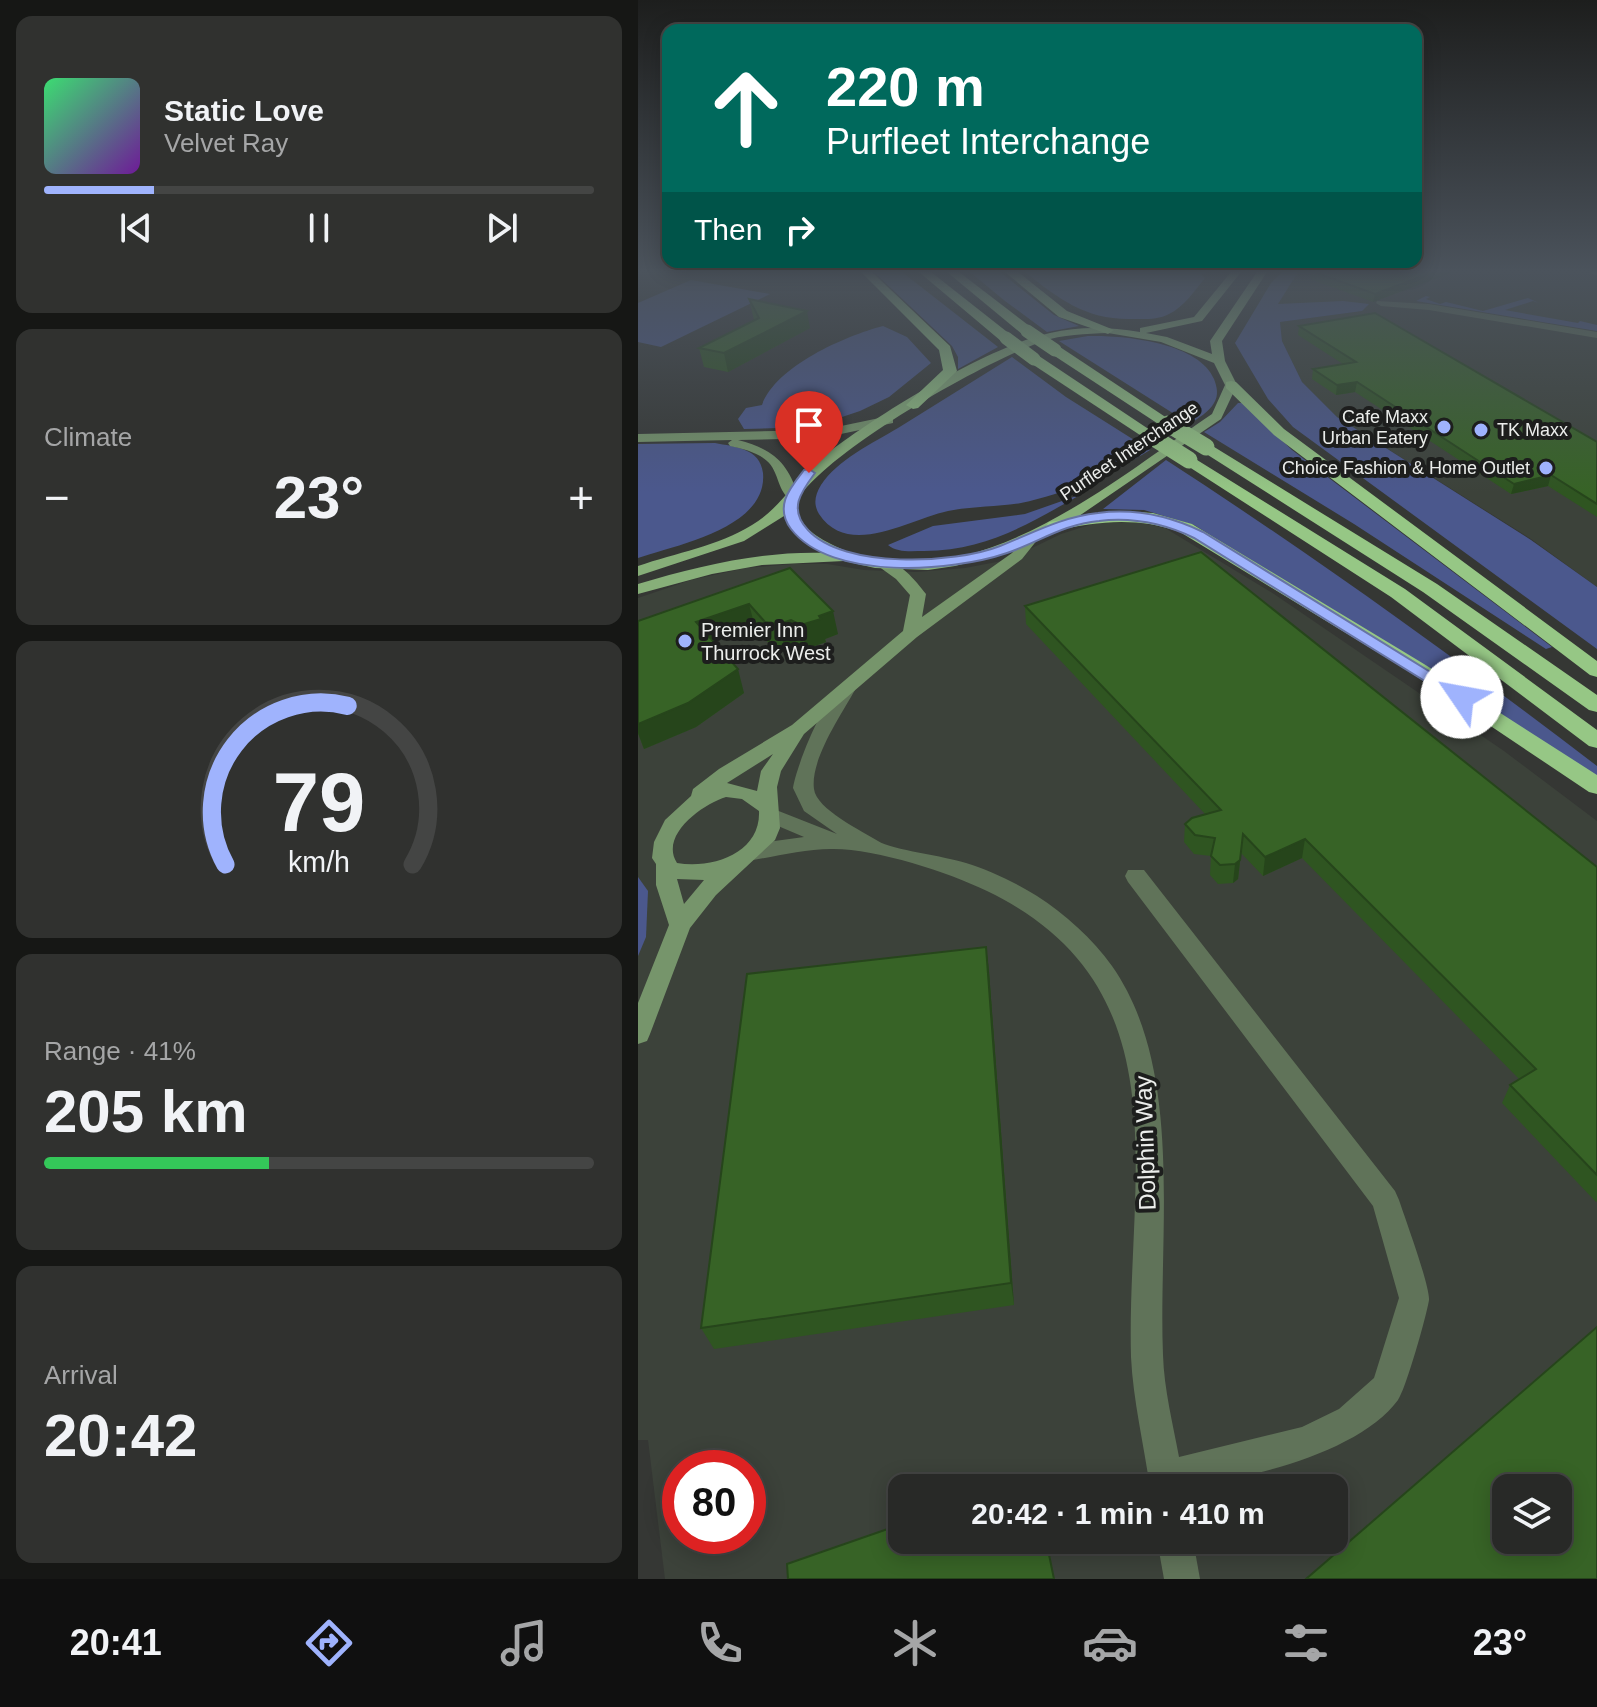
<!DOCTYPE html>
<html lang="en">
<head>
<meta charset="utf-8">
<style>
  :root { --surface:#282927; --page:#30312f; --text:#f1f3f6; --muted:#a5a6a7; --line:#444544; --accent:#9fb3fd }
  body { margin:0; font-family:Arial,sans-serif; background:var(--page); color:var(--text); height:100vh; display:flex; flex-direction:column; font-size:30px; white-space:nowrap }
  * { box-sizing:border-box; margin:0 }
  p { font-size:26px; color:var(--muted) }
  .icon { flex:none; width:44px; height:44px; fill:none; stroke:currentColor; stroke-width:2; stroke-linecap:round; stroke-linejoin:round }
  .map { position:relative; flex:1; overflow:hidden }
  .sheet { display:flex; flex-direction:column; gap:16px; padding:16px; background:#161715; width:638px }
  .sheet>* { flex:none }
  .guide { position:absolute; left:24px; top:24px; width:760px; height:244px; border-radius:16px; box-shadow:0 4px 20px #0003,0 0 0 2px var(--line); background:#00695c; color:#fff; overflow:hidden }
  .fabs { position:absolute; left:854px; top:1474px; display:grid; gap:16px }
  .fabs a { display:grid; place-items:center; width:80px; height:80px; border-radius:16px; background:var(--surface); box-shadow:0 4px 20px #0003,0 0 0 2px var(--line); font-size:40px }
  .speed { position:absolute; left:24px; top:1450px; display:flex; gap:16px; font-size:40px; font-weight:700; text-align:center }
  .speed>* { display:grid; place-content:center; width:104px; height:104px; border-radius:50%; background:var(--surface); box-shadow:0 4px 20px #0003,0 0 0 2px var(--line); line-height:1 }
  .speed .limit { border:12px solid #d22; background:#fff; color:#111 }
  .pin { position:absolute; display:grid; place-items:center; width:68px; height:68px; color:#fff; margin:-82px -34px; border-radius:50% 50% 50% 0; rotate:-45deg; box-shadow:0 0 8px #0007 }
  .pin .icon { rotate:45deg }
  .me { position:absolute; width:88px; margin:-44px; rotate:303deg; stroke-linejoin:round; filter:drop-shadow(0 0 6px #0008) }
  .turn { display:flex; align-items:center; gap:28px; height:168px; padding:0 32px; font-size:36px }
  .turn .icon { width:104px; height:104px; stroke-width:2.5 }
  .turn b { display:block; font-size:56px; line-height:68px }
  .then { display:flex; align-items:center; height:76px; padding:0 32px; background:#0003; gap:16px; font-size:30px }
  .big { font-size:60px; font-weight:800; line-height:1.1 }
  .sheet .card { flex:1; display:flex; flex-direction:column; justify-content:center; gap:12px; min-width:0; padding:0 28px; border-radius:16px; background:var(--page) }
  .sheet .dial { align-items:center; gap:0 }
  .dial svg { height:208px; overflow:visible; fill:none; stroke:var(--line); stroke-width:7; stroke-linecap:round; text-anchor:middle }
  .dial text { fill:var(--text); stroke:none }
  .song { display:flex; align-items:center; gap:24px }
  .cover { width:96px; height:96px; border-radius:12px; background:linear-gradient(135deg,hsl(140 70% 55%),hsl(280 70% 35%)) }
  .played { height:8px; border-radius:4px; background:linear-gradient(90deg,var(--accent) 20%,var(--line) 20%) }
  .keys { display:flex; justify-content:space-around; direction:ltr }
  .heat { display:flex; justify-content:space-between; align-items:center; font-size:44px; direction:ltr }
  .charge { height:12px; border-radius:6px; background:linear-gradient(90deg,#34c759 41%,var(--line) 0) }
  .trip { position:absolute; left:250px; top:1474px; width:460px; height:80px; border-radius:16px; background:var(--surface); box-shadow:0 4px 20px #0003,0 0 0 2px var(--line); font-weight:800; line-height:80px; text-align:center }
  .menu { display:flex; height:128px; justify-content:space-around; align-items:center; background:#101010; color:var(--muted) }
  .menu .icon { width:56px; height:56px }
  .menu .on { color:var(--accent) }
  .menu b { font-size:36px; color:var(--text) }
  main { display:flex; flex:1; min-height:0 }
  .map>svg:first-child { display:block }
</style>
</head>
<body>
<main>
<section class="sheet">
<div class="card">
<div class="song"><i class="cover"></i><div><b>Static Love</b><p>Velvet Ray</p></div></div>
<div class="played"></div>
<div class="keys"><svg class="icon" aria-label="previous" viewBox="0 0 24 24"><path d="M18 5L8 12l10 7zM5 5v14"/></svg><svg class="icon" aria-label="pause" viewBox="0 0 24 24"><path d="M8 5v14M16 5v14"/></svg><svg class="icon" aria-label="next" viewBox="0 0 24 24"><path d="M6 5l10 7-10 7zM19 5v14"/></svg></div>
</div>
<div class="card"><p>Climate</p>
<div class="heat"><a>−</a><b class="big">23°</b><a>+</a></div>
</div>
<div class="card dial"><svg viewBox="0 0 100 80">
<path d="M14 69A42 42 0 1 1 86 69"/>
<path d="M14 69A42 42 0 0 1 61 8" stroke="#9fb3fd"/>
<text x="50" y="56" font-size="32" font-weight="700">79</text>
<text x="50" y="72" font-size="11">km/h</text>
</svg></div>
<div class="card"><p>Range · 41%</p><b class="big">205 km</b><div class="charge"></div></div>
<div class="card"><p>Arrival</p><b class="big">20:42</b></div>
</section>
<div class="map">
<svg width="959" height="1579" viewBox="0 0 959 1579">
  <rect width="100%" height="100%" fill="#353734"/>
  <!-- built -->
  <g fill="#3c423a" fill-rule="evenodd">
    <polygon points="660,272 946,272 959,275 959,587 893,539 699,417 664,382 644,341 642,322 724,311 639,304"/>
    <path d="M499,522L527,528L636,594L866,751L959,821V1579H27L10,1440H0V598L53,580L108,568L155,564H189L226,570L278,572L327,568L369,560L423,534L458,523ZM42,1468H110V1536H42ZM264,1488H696V1540H264ZM868,1488H920V1540H868Z"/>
  </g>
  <!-- green -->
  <g fill="#4b588d">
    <polygon points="236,272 264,272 360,347 320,369 320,357 314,346"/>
    <polygon points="332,272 362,272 416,315 441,326 409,332 367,301"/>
    <path d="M387,272H567L563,275L567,278C557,290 546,307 531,314C520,320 506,319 494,319C448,320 421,299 387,272Z"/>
    <polygon points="644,272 660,272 640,304 705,301 731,304 724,311 642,322 644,341 664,382 699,417 893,540 959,587 959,649 655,427 630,399 597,343 633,283"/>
    <polygon points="53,280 132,294 23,347 0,342 0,303"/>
    <polygon points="788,296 792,297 788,299 802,304 808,302 845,311 890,298 901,303 895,301 867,310 940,323 942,321 959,325 959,331 778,301"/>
    <path d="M245,326L269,337L293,363L251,397L222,411L174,427L106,429L100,419L108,408L124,405C138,366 207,336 245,326Z"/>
    <path d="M450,336C484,335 561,342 576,379C579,387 581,395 576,403C571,412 560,418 552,424L421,341Z"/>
    <path d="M374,357L428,397L512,450C473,474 427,494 383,503C359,507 334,506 310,511C271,519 211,559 181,514C175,504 177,495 183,485C199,460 235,443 260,428C298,404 336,381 374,357Z"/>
    <polygon points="600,403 604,403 654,450 914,647 908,649 716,524 566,432 582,422"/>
    <path d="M77,443C97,447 122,448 125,473C130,528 38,545 0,558V444Z"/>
    <path d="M528,460C676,556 819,659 959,766V779L736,635L556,525L506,510L465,509Z"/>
    <path d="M444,494C390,524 350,550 286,551C274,551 259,553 250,545L295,526L387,514Z"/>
    <polygon points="0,877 10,891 8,937 0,956"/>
  </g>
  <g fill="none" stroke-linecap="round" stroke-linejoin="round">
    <!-- street -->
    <g fill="#607359" fill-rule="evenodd">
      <polygon points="739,301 791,304 959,332 959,338 791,310 743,306 738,303"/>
      <path d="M208,685L217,690C203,715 172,760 176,789C178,809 224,831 240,841C254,850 307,856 328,863C351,870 378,883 399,896C427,914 455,939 474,966C547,1070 520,1233 525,1355C526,1389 535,1424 541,1457L664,1427L701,1409L736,1378L761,1298L735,1206L490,882L487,876L490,870H506L757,1191L761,1200C767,1218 792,1286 791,1300C789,1314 768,1389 760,1400C718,1458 581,1488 512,1488C506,1445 495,1400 493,1357C488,1178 548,987 349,891C310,872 236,848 193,849C167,849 140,856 115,860L107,857L104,852L107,847L115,844L166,837L126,820L123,815L126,810L133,808L199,834L166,811L155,788C158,767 188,690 208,685Z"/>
      <polygon points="519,1540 555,1540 562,1579 526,1579"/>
    </g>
    <!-- secondary -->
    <g fill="#76956b" fill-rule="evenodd">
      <polygon points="952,272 959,272 959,275 954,274"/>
      <path d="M251,416L255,417V423L184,438L100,440C134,449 149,461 160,495L153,499C140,494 141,471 129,461C119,452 105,449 92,446L90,443L94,440L0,442V434L184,430Z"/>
      <path d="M393,535L400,539L384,559L279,637L166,734L143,771L139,787L142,828L137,840L78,895L52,928L12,1034L9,1041L0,1044V1003L31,925L18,885V864L14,858L16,842L27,820L53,796L55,789L81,769L154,725L265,631L272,595L258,579L240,566V560C259,557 277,580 288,594L284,617L374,553L388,536ZM135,754L123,771L119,791L89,783ZM88,797L104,799L121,811C123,853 75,869 39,863C21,835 65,804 88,797ZM39,879L66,880L46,904Z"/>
    </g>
    <!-- primary -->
    <path fill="#87af79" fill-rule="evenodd" d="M593,272H603L564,321L508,333L529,337L574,354L572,341L619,272H629L584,341L587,361L599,385L583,419L422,529L375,551L317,566L290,570L237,568L206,561L124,565L74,574L0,594V584C61,566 123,551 187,553L162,539L146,516L106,541L0,576V566C38,553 80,546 114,525C143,508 157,479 183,458C235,417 348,347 412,333C442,326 471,327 502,332V328L556,317ZM470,333L523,342L576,363L587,385L574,414C475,481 327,608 199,547C178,537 158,526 159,500C192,449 344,363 403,342C425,334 448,334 470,333Z"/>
    <!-- highway -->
    <g fill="#96c785" fill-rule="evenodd">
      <polygon points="223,272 234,272 312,346 319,371 280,408 275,409 268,405 305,370 301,350"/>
      <polygon points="281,272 293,272 373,335 373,341 363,341"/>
      <polygon points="309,272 321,272 394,328 394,334 384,334"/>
      <polygon points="367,272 380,272 429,311 476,330 470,334 421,317"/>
      <polygon points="417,346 422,347 538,424 535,427 525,427 412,353 410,350"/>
      <polygon points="391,356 401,356 521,436 513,441 508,439 391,362"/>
      <polygon points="593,381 598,382 646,429 959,661 959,677 952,675 636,435 588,388 588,382"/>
      <polygon points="568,442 799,584 959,695 959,712 951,710 785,592 562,450 560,447"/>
      <polygon points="551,455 767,589 959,730 959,748 951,746 753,597 545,463 545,457"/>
      <path d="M482,511L515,513L554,524L786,664L959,775V794L951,792L772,672L542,532C500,517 460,521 417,531L408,526L411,522Z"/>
    </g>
    <!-- highway-bridge-far1 -->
    <g stroke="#96c785" stroke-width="13">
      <polyline points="389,331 417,350"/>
      <polyline points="368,338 396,359"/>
    </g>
    <!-- highway-bridge -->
    <g stroke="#96c785" stroke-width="17">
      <polyline points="530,424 568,447"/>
      <polyline points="513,436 551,460"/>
    </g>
  </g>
  <!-- wall -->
  <g fill="#2f5521">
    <polygon points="673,272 815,272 735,302 672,279"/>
    <polygon points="111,299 172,328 90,372 66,367 61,348 116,320"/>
    <polygon points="661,326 959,442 959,517 910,486 873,494 717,392 698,395 674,379 675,369 705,364 660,335"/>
    <polygon points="152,568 200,634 187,639 188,642 168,649 158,643 146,647 133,646 117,627 75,642 106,693 58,727 6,749 0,733 0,621"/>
    <polygon points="387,606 959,867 959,1201 958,1202 864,1103 872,1085 881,1079 664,858 625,876 603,853 600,879 595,883 580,884 572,875 573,856 556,854 546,842 547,824 567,814 388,624"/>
    <polygon points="348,947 351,972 376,1305 76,1349 63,1328"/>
  </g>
  <!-- shaded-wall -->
  <g fill="#26451b">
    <polygon points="796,272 815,272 735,302 737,294"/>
    <polygon points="169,311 172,328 90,372 86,353"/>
    <polygon points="719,382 717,392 698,395 699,385"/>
    <polygon points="913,475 910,486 873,494 876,484"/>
    <polygon points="111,604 117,627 65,646 58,622"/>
    <polygon points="195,611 200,634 187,639 188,642 168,649 163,625 181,616"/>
    <polygon points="153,620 158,643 146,647 141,624"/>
    <polygon points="100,669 106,693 58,727 6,749 0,733 0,724"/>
    <polygon points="605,834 600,879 595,883 597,864"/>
    <polygon points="667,839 664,858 625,876 627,857"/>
    <polygon points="348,947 351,972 376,1305 373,1283"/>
  </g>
  <!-- building -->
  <g fill="#376326" stroke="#26451b" stroke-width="2" fill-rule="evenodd">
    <polygon points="676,272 796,272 737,294"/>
    <polygon points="111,299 169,311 86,353 61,348 121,318"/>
    <polygon points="737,313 959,442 959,504 913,475 876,484 719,382 699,385 675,369 718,362 661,326"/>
    <polygon points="563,552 959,867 959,1175 872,1085 898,1069 667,839 627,857 605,834 602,860 597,864 582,865 573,856 577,838 557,835 547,824 554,818 583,810 387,606"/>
    <polygon points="152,568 195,611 181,616 183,619 163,625 153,620 141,624 127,622 111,604 58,622 100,669 50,703 0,724 0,621"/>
    <polygon points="348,947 373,1283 63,1328 109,974"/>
    <path d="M959,1327V1579H668ZM868,1488H920V1540H868Z"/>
    <polygon points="395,1478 397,1488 366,1488"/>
    <polygon points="264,1524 264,1540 408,1540 416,1579 150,1579 149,1564"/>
  </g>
  <!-- sky -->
  <linearGradient id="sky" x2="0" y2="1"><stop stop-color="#1d1e1d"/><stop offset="0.55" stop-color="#4b535c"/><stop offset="1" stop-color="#4b535c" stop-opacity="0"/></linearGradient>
  <rect width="959" height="493" fill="url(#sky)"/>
  <!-- route -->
  <path fill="#9fb3fd" stroke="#6774a4" stroke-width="2" d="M171,469L177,473C163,492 150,509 170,530C206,569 316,564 362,546C395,533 423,517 460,513C497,508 532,516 565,532L833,697L830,701H819L556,538C525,523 495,517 461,521C426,524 401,542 369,553C314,572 193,581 153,529C136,506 152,488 166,470Z"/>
  <!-- markers -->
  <g fill="#9fb3fd" stroke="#1d1e1d" stroke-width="3">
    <circle cx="806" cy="427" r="8"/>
    <circle cx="843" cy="430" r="8"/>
    <circle cx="908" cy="468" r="8"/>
    <circle cx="47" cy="641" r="8"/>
  </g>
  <g text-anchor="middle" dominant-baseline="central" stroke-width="8" stroke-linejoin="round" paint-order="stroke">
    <!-- far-poi labels -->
    <g font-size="18" fill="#ebedeb" stroke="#1d1e1d" text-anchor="end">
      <text x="790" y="417">Cafe Maxx<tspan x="790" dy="21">Urban Eatery</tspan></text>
      <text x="859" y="430" text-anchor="start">TK Maxx</text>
      <text x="892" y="468">Choice Fashion &amp; Home Outlet</text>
    </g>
    <!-- far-street labels -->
    <g font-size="18" fill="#ebedeb" stroke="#1d1e1d">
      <text transform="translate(491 451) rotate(-34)">Purfleet Interchange</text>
    </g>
    <!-- poi labels -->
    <g font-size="20" fill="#ebedeb" stroke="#1d1e1d" text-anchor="start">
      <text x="63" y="630">Premier Inn<tspan x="63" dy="23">Thurrock West</tspan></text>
    </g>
    <!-- near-street labels -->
    <g font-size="24" fill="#ebedeb" stroke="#1d1e1d">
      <text transform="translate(507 1143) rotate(-92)">Dolphin Way</text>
    </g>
  </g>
</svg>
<div class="fabs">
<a><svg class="icon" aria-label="layers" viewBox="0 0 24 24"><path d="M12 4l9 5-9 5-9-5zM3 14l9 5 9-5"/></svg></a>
</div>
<div class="speed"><div class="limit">80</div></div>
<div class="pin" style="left:171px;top:473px;background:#d93025"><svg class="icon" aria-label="arrive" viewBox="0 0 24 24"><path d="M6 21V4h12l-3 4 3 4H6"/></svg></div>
<svg class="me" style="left:824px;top:697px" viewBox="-20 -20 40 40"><circle r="19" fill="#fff"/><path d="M0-13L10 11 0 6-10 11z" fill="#9fb3fd"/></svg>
<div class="trip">20:42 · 1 min · 410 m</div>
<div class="guide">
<div class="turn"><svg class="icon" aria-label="ahead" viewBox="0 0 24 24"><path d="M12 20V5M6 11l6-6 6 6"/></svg><div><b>220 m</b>Purfleet Interchange</div></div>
<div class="then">Then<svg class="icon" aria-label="right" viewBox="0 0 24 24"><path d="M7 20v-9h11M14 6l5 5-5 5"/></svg></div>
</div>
</div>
</main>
<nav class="menu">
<b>20:41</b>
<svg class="icon on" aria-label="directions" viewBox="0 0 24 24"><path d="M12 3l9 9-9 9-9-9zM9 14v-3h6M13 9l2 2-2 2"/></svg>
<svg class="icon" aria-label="music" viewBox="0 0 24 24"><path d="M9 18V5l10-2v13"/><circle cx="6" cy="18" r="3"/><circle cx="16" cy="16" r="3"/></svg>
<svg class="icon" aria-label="phone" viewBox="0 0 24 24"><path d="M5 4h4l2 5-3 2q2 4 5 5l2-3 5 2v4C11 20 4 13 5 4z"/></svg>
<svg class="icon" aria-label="climate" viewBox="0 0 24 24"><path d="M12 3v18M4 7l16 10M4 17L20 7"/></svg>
<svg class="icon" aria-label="car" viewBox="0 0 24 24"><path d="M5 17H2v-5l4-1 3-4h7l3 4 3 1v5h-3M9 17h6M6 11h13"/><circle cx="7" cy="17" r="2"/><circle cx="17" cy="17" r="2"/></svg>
<svg class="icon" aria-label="filters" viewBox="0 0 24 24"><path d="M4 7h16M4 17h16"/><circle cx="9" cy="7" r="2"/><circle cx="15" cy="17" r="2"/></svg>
<b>23°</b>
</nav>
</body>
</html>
